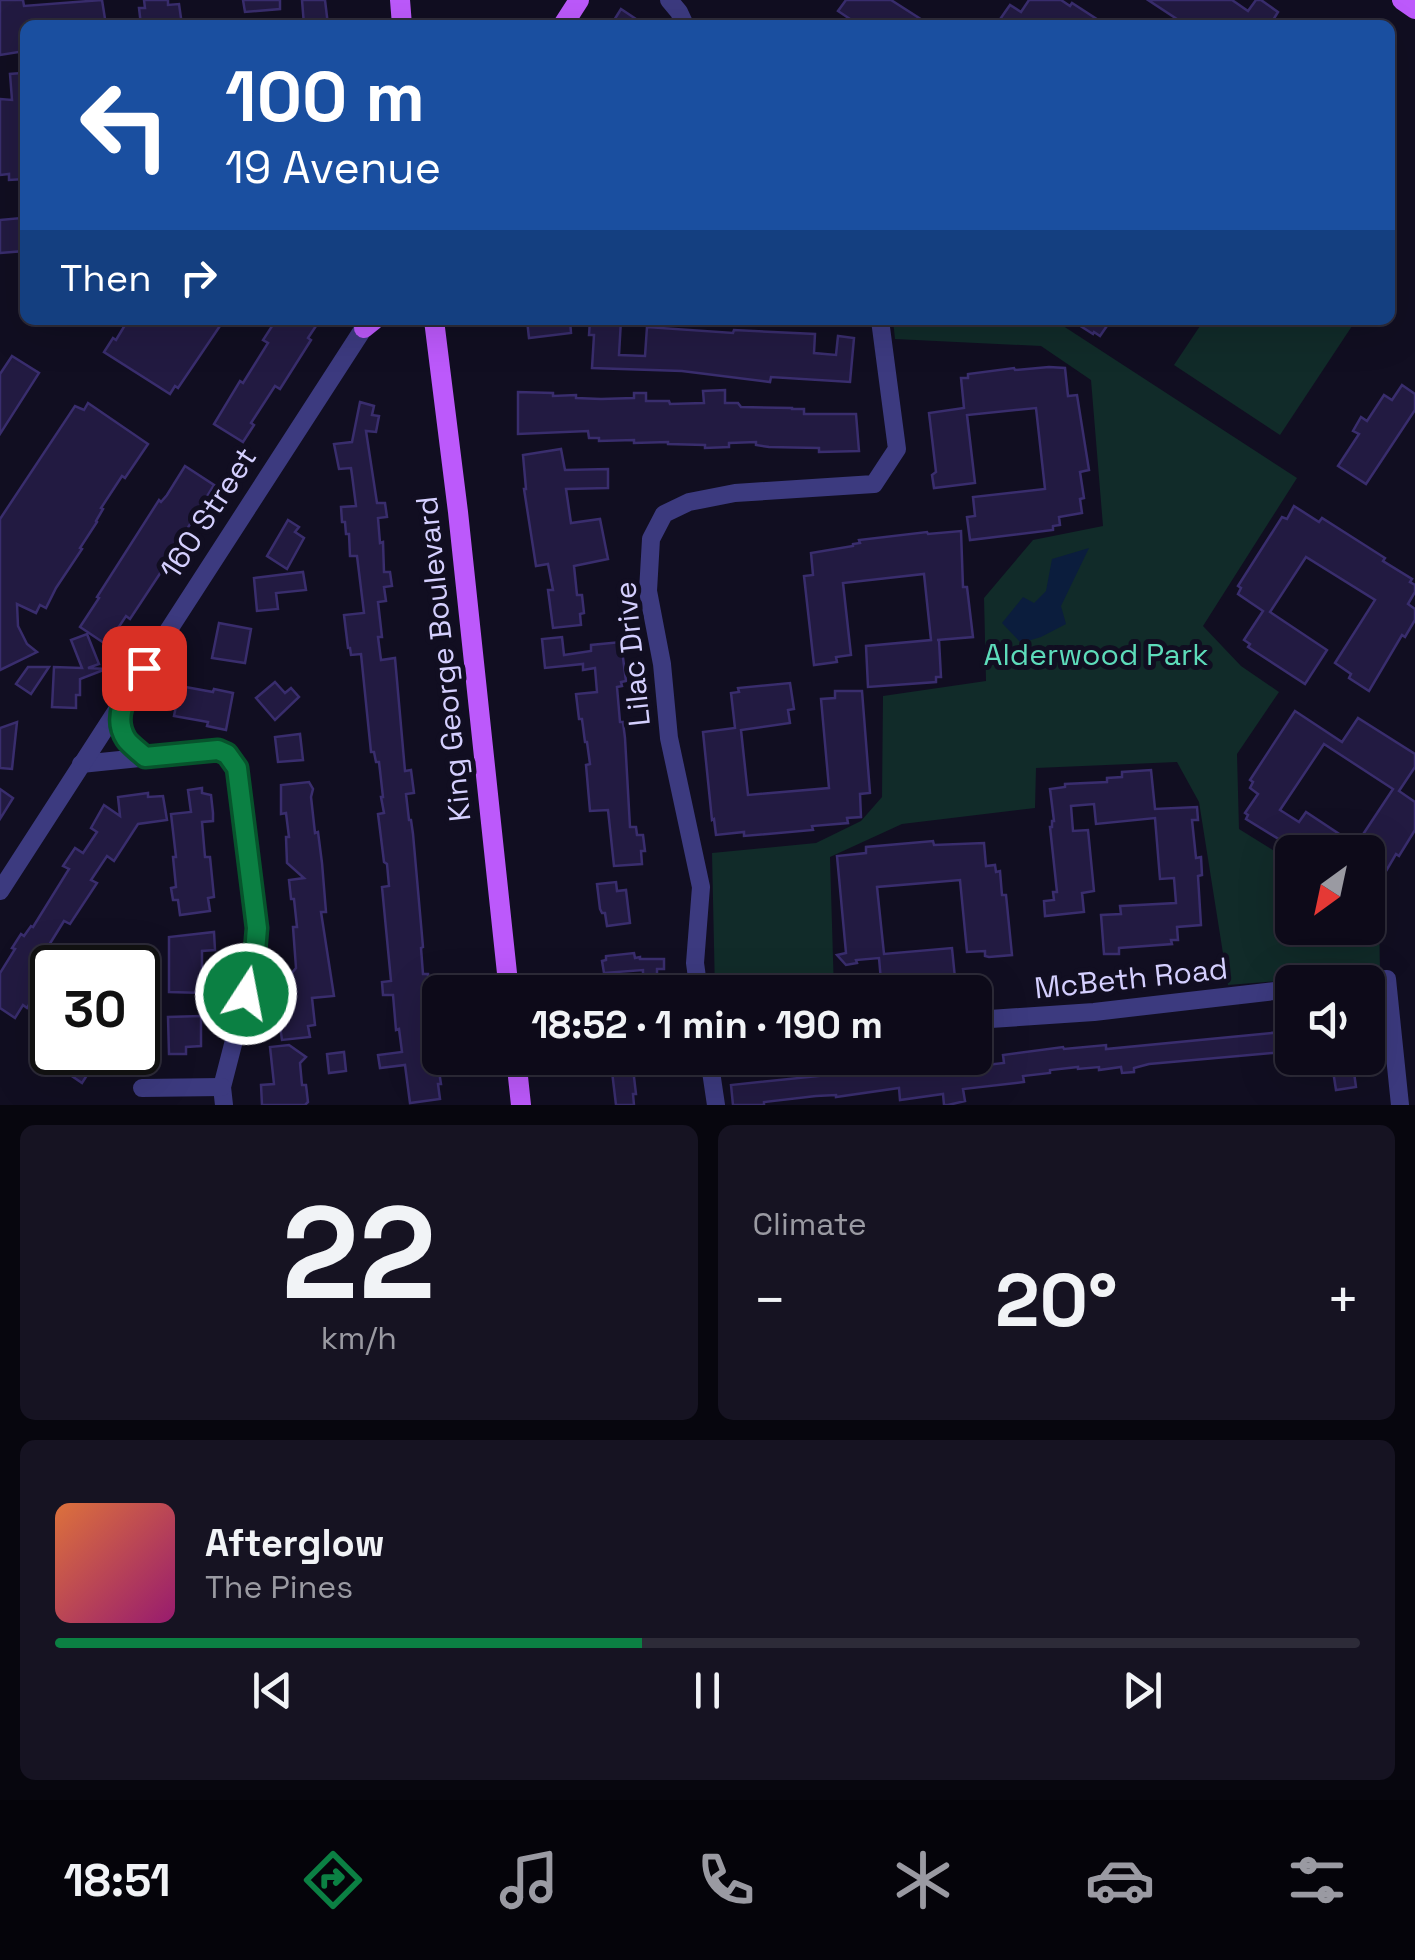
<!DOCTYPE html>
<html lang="en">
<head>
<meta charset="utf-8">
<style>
  :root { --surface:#0d0a19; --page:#161322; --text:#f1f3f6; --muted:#9a9aa2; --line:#2d2b38; --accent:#0b8043 }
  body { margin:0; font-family:"Space Grotesk",sans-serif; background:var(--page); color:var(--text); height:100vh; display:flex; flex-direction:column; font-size:38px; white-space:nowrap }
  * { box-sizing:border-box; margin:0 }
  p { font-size:32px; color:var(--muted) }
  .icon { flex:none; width:55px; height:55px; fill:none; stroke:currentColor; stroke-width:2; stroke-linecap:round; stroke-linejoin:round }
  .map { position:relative; height:1105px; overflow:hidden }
  .sheet { display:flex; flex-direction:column; gap:20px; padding:20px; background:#07060e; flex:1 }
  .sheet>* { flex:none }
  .hud { position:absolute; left:20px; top:20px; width:1375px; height:305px; border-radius:15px; box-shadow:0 10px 40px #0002,0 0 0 2px var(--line); background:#1a4fa0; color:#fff; overflow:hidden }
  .needle { width:65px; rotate:213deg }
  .fabs { position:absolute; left:1275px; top:835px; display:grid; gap:20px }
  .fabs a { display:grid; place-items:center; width:110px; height:110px; border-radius:15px; background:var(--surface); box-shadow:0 10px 40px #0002,0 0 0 2px var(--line); font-size:50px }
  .speed { position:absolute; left:30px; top:945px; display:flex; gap:20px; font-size:50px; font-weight:700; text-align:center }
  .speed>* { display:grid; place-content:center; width:130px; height:130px; border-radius:50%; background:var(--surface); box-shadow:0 10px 40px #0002,0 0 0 2px var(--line); line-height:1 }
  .speed .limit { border:5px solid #111; border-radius:15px; background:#fff; color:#111 }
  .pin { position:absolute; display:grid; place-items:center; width:85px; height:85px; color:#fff; margin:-42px; border-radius:20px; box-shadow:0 5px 15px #0006 }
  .me { position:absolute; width:110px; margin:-55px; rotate:11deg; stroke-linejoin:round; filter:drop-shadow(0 0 8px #0008) }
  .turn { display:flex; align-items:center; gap:35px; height:210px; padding:0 40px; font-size:45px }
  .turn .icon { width:130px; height:130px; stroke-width:2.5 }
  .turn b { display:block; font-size:70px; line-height:85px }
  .then { display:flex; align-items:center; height:95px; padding:0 40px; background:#0003; gap:20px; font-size:38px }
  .big { font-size:75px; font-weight:600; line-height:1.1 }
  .sheet .card { flex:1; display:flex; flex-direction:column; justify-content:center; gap:15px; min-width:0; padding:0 35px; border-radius:15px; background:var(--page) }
  .sheet .dial { align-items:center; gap:0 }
  .dial b { font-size:130px; line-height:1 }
  .song { display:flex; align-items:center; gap:30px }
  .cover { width:120px; height:120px; border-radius:15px; background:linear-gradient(135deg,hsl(20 70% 55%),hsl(320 70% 35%)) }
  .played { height:10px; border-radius:5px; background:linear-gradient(90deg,var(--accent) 45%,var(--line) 45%) }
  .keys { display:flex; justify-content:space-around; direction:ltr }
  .heat { display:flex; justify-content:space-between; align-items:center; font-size:55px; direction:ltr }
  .sheet .tiles { flex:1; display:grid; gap:20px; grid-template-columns:1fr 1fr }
  .card:last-child { grid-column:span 2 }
  .trip { position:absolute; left:422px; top:975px; width:570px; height:100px; border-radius:15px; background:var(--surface); box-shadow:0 10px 40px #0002,0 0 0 2px var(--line); font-weight:600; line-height:100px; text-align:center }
  .tabs { display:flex; height:160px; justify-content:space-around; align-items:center; background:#05040a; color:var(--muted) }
  .tabs .icon { width:70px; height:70px }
  .tabs .on { color:var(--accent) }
  .tabs b { font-size:45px; color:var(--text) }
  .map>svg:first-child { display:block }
</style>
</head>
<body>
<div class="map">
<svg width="1415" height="1105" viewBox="0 0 1415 1105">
  <rect width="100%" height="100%" fill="#110e21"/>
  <!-- green -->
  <g fill="#112b29">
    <polygon points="893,320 1054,320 1297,478 1203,626 1241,666 1279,692 1237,754 1239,829 1292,862 1292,928 1368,928 1368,909 1379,916 1380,973 1228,985 1199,802 1177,762 1036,768 1035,808 902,824 830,857 834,992 715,992 712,853 816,843 861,821 882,797 883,696 986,681 984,598 1033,540 1103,526 1091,380 1041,346 895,339"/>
    <polygon points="1204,320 1356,320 1280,435 1174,365"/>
  </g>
  <!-- water -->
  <polygon fill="#0b1d3d" points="1089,548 1061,606 1066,624 1041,637 1021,643 1002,623 1023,597 1034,603 1046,591 1052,559"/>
  <!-- building -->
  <g fill="#221a41" stroke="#392d6d" stroke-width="2.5" fill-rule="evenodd">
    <polygon points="0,0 23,0 24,6 102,0 106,25 25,25 25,51 0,55"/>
    <polygon points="144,0 168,0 168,5 179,4 182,25 141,25 139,8 145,8"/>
    <polygon points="243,0 280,0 280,9 245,12"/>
    <polygon points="302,0 325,0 328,25 304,25"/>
    <polygon points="846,0 891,0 930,25 886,25 879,20 875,25 859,25 838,11"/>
    <polygon points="1029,0 1061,0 1070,6 1072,3 1106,25 996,25 1010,5 1021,12"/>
    <polygon points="1148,0 1232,0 1248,11 1256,0 1261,0 1278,12 1270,25 1186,25"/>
    <polygon points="621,9 645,25 611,25"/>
    <polygon points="21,73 25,98 25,179 9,180 9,174 0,175 0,99 12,100 10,74"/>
    <polygon points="21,218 24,251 0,253 0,220"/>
    <polygon points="128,320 224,320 178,388 175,386 170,394 104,352 113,338 116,340"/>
    <polygon points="276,320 320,320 308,338 311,340 280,389 275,386 251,423 254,425 243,442 214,424 240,381 243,383 268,343 263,340"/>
    <polygon points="527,320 570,320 571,333 529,338"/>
    <polygon points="590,320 621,320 619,355 645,356 647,327 733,333 734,330 815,334 814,353 836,355 838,336 854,338 850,382 771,377 770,382 682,371 592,368 594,335 589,335"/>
    <polygon points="1071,320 1111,320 1100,336 1094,332 1093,334"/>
    <polygon points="12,356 39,373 0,434 0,374"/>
    <polygon points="1049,367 1065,368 1068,396 1077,395 1089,470 1080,472 1084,498 1080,499 1082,513 1059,517 1060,525 1053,526 1053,530 970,540 967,517 975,516 973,497 1045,489 1036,408 967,415 975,483 934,488 932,475 936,472 929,413 964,408 961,378 968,378 968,374 1014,368 1015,370"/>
    <polygon points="1402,385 1415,394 1415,410 1366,484 1338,466 1359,434 1353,431 1361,417 1367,421 1384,395 1392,400"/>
    <polygon points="725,390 725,403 738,403 741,407 792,408 792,409 804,409 804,414 856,414 859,451 819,452 819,448 769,447 756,445 756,442 729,443 729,447 705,448 705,445 668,444 668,442 634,443 634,440 599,441 599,438 589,438 588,431 518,434 518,392 553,393 553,396 576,395 576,398 601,399 634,398 634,393 646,393 646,401 669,401 670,404 704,403 703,391"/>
    <polygon points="360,402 374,406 372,415 379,416 376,432 366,431 377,503 385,503 387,517 378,518 380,543 383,542 384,572 390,572 392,586 384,587 386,601 378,602 382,637 378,637 381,660 395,658 405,771 411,770 414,793 406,794 409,820 411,820 413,834 423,947 421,948 423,974 428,974 429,995 439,993 440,1000 440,1025 432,1026 441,1084 438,1084 440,1099 410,1103 405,1065 380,1068 378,1055 402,1052 399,1029 396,1030 393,995 383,995 382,982 391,981 382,887 389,886 387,864 384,862 378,814 384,813 381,797 383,797 379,762 376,762 374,752 371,752 361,654 351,655 350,648 348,648 344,615 364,613 357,556 350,556 349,534 346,534 345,522 342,522 341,507 356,506 352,475 351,468 339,469 334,444 352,442"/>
    <polygon points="88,403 148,444 125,478 122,476 101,508 103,509 96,521 97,522 80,548 82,549 56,588 46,608 40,605 36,613 17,604 18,626 27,644 37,652 0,670 0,519 75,406 84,410"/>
    <polygon points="561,449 565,470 608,469 608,488 566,489 571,523 600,519 608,559 574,566 577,595 582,595 584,613 580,614 581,625 553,628 548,590 553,590 548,564 536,566 524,489 526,489 523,455"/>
    <polygon points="185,466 214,485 159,575 130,619 126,616 107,645 80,627 99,598 97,597 159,500 161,502 167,495"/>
    <polygon points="1294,506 1319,522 1322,518 1385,558 1383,561 1412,579 1410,582 1415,585 1415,592 1408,604 1415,609 1415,620 1405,637 1402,635 1369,691 1349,678 1351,674 1335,663 1375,600 1306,557 1270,612 1327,650 1305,684 1248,647 1250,644 1244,640 1263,611 1238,594 1241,588 1238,586 1282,517 1287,519"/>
    <polygon points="288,520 299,527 295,532 304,538 287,569 267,556"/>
    <polygon points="961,531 963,587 967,587 973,637 937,640 939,640 941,677 936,677 936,682 868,687 866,646 931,640 924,574 843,583 851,655 836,657 837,662 814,665 804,576 813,575 811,553 853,546 853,544 860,543 859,540 927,532 928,534"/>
    <polygon points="303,572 306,590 276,593 278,609 257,611 254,578"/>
    <polygon points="219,623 251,629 245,663 212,658"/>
    <polygon points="87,634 99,664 88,668 106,669 80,679 80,695 76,695 76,708 52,707 54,667 82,668 71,640"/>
    <polygon points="562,637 564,655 591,651 591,645 621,642 626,681 621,682 622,686 617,687 620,722 623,722 625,738 630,827 636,827 637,835 643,835 645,851 641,851 642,864 614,866 608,810 590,811 586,765 590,764 587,742 585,742 582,719 579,719 576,694 597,692 595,668 583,670 583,664 545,668 542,639"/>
    <polygon points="28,667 49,667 31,694 16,684"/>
    <polygon points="275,682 285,693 291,688 299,697 275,720 256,698"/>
    <polygon points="790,683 794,709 788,710 790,723 741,730 748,795 829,788 821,699 835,698 835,691 862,691 870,793 860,794 861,817 847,818 848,823 812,826 813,830 744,836 744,832 716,835 714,819 712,820 703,732 735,728 731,693 739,692 738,688"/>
    <polygon points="180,686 213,692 214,689 233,693 226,730 207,726 208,722 174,716"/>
    <path d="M1295,711L1342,742L1358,718L1415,754V767L1399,791L1415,802V830L1399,856L1396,854L1368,902V852H1293L1283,846L1285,843L1246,819L1248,815L1245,813L1258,794L1250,788L1253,782L1250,780ZM1324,744L1393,789L1356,845L1306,812L1299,822L1280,810Z"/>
    <polygon points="17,722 12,769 0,768 0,728"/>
    <polygon points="300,734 303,760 278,762 275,737"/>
    <polygon points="1151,770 1155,809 1197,807 1198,820 1192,820 1196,858 1201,857 1202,875 1198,876 1201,925 1177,927 1178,940 1171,940 1172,944 1119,948 1119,954 1104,954 1101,915 1121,914 1120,906 1176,903 1174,878 1160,879 1155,818 1096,824 1094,804 1071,806 1073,831 1088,830 1094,891 1082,893 1084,912 1045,916 1044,901 1054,900 1053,892 1057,892 1050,827 1052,827 1052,821 1054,821 1050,789 1065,787 1065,784 1107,782 1107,778 1122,777 1122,772"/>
    <polygon points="309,782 313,789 311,797 315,833 318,832 322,863 326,912 321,912 334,996 312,998 315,1025 308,1026 310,1037 282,1040 278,1012 291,1010 289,987 292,984 291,974 296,968 293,927 297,927 294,899 291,899 289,880 304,878 287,863 286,837 289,837 286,813 281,814 281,785"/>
    <polygon points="202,788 202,793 211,795 213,813 213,821 202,822 205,857 210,857 214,897 208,898 210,911 180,915 178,900 173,900 171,888 176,887 173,857 176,857 171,814 191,812 188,790"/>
    <polygon points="0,789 13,798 0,819"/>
    <polygon points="148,793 148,797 163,796 167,820 138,824 114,861 107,856 91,880 97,883 70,924 64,921 31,974 37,978 31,988 37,992 27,1008 23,1005 15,1018 0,1008 0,973 15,949 12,948 21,934 24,936 31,926 33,927 69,869 63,866 75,848 83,853 97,832 91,828 104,805 120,816 118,797"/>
    <polygon points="933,841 934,845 984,843 986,866 995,865 996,872 1000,871 1002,895 1006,895 1012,955 989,957 985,956 985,951 967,952 960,880 877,887 884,954 952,948 956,988 929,992 882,992 879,958 856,960 857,963 846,965 837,955 846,953 837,856 866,853 866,847"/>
    <polygon points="616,882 617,891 626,890 630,923 607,926 605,913 602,913 600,909 597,884"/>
    <polygon points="214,932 215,950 202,951 202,976 206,976 205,993 169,992 169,937"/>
    <polygon points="634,953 635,958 640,957 640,959 664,959 664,969 657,969 657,975 643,976 643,970 604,973 602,961 606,960 606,956"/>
    <polygon points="138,972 140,972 157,1024 138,1030"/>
    <polygon points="201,1016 201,1046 186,1047 186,1054 169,1054 168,1017"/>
    <polygon points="1292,1031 1292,1050 1283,1052 1149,1064 1134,1068 1134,1072 1122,1073 1121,1067 1099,1070 1099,1067 1078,1069 1078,1067 1050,1070 1050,1073 1023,1076 1024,1082 963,1089 965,1101 948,1105 944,1105 943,1094 900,1100 899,1088 836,1097 836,1095 816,1096 764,1102 764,1105 733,1105 731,1085 916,1066 917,1073 941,1070 939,1062 958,1059 959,1068 1004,1063 1003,1055 1063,1047 1064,1049 1106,1045 1106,1049"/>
    <polygon points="289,1045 306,1057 300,1063 302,1085 306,1085 308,1102 305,1105 262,1105 261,1085 274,1084 270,1047"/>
    <polygon points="67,1052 85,1052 96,1061 82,1083 57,1066"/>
    <polygon points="344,1052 346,1071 329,1073 327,1054"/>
    <polygon points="1331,1058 1352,1058 1356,1087 1336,1090"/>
    <polygon points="632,1060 636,1094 633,1094 634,1105 616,1105 611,1063"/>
  </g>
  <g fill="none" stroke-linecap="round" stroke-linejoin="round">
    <!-- minor -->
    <g stroke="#3c3a7f" stroke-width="18">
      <polyline points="669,0 679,12 685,25"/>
      <path d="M123,702C119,733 123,736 145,757"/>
      <polyline points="81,764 218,750 227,754 237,769 257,928 254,963 222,1087 224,1105"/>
      <polyline points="0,891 369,320"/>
      <polyline points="1356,982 1387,979 1400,1105"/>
      <polyline points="699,992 695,963 701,887 669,738 662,664 648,591 651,539 664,514 689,502 735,493 874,484 897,449 880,320"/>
      <polyline points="975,1020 1094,1012 1292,989"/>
      <polyline points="709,1058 716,1105"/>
      <polyline points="142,1088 222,1087"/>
    </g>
    <!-- major -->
    <g stroke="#bc59fb" stroke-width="20">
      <polyline points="400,0 402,25"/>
      <polyline points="1402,0 1415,9"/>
      <polyline points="563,25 579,0"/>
      <polyline points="434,320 458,512 509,992"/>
      <polyline points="364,328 374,320"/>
      <polyline points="516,1058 521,1105"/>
    </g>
  </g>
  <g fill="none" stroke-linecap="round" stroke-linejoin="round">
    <!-- route casing -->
    <g stroke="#07532c" stroke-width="25">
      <path id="route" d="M144,668C131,688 110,714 126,739C130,745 140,752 145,757L218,750L227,754L237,768L257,928L254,963L246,994"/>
    </g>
    <!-- route -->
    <use href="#route" stroke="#0b8043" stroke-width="18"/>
  </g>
  <g text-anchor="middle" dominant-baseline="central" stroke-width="10" stroke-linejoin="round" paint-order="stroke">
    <!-- street labels -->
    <g font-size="30" fill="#d4cffe" stroke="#110e21">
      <text transform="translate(208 513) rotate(-57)">160 Street</text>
      <text transform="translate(632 654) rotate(-96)">Lilac Drive</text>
      <text transform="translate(443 659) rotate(-96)">King George Boulevard</text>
      <text transform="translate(1131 978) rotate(-6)">McBeth Road</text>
    </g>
    <!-- park labels -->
    <g font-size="30" fill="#5ddbba" stroke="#110e21">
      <text x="1096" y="654">Alderwood Park</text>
    </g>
  </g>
</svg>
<div class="fabs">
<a><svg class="needle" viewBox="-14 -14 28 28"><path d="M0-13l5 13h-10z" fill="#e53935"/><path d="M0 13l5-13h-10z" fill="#9a9aa2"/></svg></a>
<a><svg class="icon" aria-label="sound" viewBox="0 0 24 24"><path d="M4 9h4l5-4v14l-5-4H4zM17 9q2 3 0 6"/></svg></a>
</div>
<div class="speed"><div class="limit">30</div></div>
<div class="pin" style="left:144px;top:668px;background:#d93025"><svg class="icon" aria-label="arrive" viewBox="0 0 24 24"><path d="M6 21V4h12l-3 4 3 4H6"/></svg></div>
<svg class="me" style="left:246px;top:994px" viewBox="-20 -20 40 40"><circle r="17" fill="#0b8043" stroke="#fff" stroke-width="3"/><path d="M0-11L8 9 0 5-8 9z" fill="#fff"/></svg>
<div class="trip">18:52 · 1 min · 190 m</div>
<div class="hud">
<div class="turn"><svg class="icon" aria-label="left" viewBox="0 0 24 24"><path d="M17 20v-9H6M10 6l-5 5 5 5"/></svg><div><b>100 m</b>19 Avenue</div></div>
<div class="then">Then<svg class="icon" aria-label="right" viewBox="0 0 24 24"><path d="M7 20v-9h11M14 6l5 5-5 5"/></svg></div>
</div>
</div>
<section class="sheet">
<div class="tiles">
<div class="card dial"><b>22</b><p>km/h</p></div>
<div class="card"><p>Climate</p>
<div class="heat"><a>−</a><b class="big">20°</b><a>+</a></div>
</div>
<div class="card">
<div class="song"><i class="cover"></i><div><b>Afterglow</b><p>The Pines</p></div></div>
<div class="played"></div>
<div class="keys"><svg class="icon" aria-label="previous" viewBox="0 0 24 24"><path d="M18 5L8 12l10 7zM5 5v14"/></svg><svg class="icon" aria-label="pause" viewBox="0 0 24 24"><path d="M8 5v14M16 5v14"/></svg><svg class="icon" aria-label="next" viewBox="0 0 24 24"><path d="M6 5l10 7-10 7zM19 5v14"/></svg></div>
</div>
</div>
</section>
<nav class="tabs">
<b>18:51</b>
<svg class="icon on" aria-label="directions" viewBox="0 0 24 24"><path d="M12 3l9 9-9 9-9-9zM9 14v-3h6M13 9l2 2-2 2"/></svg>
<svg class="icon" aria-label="music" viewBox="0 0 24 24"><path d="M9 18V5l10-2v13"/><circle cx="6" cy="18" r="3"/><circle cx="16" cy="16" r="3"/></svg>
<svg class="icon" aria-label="phone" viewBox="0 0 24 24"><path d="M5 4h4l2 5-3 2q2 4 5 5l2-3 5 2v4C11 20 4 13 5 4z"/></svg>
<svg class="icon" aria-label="climate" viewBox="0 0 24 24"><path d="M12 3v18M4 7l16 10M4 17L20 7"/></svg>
<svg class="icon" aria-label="car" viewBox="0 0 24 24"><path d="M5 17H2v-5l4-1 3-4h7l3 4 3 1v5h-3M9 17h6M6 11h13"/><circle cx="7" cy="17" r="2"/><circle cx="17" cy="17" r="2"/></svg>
<svg class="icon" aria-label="filters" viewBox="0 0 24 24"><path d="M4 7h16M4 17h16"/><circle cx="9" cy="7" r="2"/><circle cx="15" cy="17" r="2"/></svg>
</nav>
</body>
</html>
